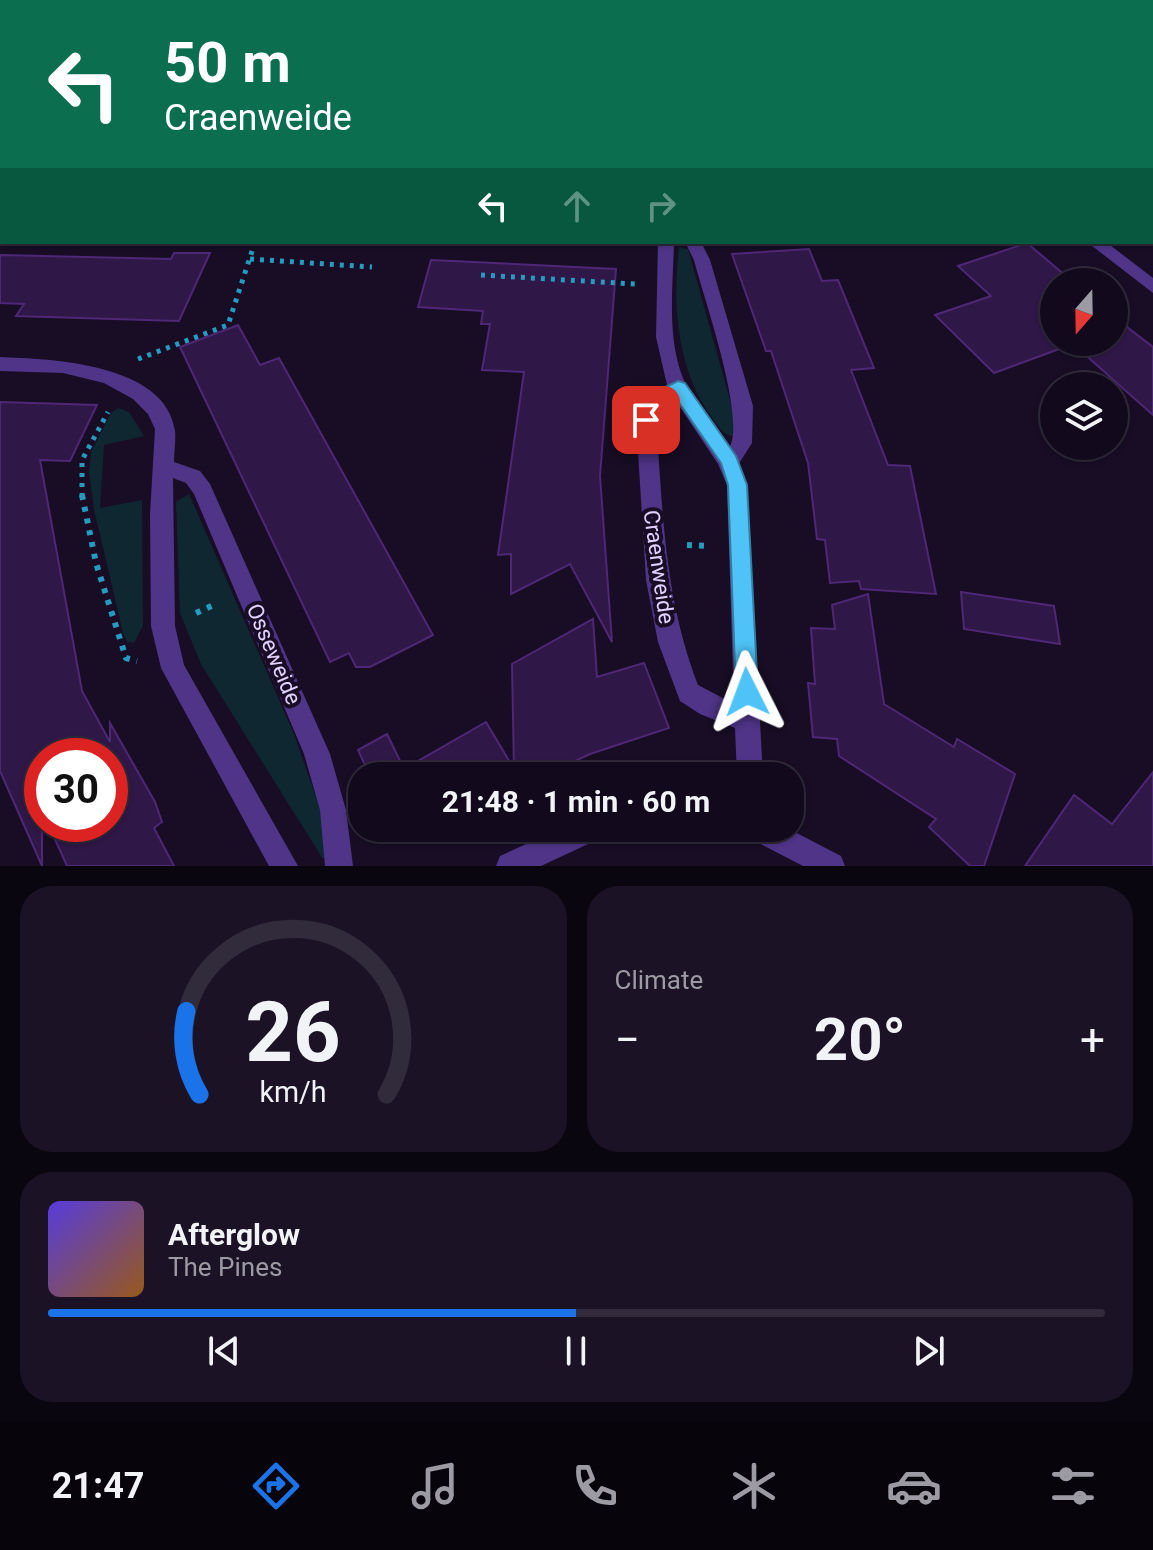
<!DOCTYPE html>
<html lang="en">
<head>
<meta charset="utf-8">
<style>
  :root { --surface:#120a1c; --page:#1b1325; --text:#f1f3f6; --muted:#9c9aa3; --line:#312b3b; --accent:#1a73e8 }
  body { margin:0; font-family:Roboto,sans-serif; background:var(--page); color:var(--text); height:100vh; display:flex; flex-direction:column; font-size:30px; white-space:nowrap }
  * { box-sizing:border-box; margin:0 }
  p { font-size:26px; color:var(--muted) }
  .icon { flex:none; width:44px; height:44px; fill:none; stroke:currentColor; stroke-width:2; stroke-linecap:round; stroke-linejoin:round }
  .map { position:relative; height:866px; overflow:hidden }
  .panel { display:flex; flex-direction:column; gap:20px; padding:20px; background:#0a060f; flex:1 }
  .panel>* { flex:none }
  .banner { position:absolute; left:0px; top:0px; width:1154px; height:244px; box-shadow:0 2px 6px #0004,0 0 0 2px var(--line); background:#0b6e4f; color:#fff; overflow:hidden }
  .needle { width:52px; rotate:200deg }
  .buttons { position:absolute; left:1040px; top:268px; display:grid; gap:16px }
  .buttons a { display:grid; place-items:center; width:88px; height:88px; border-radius:50%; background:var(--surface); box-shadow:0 2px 6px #0004,0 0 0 2px var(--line); font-size:40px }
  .speed { position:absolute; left:24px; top:738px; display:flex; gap:16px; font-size:40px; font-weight:700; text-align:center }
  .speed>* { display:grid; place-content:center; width:104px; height:104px; border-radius:50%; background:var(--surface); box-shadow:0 2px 6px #0004,0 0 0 2px var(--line); line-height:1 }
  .speed .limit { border:12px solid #d22; background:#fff; color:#111 }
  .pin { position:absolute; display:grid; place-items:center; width:68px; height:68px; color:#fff; margin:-34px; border-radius:16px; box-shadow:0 4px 12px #0006 }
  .me { position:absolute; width:88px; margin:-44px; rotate:357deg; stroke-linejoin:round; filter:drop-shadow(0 0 6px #0008) }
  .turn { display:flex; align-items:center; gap:28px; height:168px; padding:0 32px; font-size:36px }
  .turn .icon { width:104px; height:104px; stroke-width:2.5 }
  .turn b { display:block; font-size:56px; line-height:68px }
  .lanes { display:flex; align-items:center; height:76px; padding:0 32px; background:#0003; justify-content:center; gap:40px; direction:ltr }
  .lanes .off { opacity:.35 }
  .big { font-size:60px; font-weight:700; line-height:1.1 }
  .panel .widget { flex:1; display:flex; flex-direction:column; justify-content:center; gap:12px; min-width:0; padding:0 28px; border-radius:32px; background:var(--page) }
  .panel .dial { align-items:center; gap:0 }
  .dial svg { height:208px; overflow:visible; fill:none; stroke:var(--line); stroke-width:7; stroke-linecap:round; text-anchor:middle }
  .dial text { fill:var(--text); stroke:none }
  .song { display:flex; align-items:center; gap:24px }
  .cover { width:96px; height:96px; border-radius:12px; background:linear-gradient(135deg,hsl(250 70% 55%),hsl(30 70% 35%)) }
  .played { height:8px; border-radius:4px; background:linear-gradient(90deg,var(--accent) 50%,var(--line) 50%) }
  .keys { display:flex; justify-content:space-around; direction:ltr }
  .heat { display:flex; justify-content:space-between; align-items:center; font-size:44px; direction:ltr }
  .panel .tiles { flex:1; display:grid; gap:20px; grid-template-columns:1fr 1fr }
  .widget:last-child { grid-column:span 2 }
  .trip { position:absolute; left:348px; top:762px; width:456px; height:80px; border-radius:32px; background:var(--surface); box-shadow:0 2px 6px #0004,0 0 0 2px var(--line); font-weight:700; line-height:80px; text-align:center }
  .menu { display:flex; height:128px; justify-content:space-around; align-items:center; background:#07040b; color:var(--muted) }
  .menu .icon { width:56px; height:56px }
  .menu .current { color:var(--accent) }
  .menu b { font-size:36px; color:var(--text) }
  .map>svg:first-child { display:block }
</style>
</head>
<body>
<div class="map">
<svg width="1153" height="866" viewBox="0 0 1153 866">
  <rect width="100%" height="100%" fill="#180d25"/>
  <!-- green -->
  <g fill="#0f2730">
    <path d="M679,247L688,249L738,429L736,436C724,437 719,427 713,419C677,371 672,305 679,247Z"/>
    <polygon points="118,408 129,412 144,436 104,445 100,508 142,500 143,626 134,643 127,642 123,633 94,509 89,473 91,452 111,413"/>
    <polygon points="189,494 294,734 325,823 330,854 323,859 201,664 180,613 176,502"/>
  </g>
  <!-- building -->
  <g fill="#2f1747" stroke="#4e2775" stroke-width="2">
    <polygon points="1027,243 1073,282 1054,282 1054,342 1114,342 1114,317 1153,347 1153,415 1073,344 994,373 935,315 991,296 958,266"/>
    <polygon points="809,249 822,281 838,280 874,368 851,370 888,465 910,466 936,594 861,589 859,581 830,583 825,540 817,539 808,463 771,351 766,351 732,254"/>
    <polygon points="174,253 210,253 179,321 16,316 24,304 0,303 0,255 171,259"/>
    <polygon points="431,260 616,269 600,476 612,642 570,564 511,594 511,554 498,555 524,372 482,370 490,324 481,324 483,311 418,307"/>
    <polygon points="238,325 260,365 279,358 433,635 370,667 356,667 349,653 330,662 180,347"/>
    <polygon points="0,402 97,405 70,461 40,460 82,691 110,742 110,723 155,802 162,822 154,828 174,866 67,866 48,824 110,824 110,756 42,756 42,866 0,771"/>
    <polygon points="961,592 1054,606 1060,644 964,629"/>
    <polygon points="868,594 884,704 954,747 957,739 1015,774 984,866 970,866 929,827 936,819 839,756 837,739 813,737 808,683 815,684 811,628 835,629 832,605"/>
    <polygon points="593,619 597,677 644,663 669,728 590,754 543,776 370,776 358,750 387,734 404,769 486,722 514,769 512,664"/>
    <polygon points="1153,772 1153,866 1025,866 1074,795 1112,824"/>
  </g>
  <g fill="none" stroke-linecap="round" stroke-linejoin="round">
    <!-- path-far1 -->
    <g stroke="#259bbf" stroke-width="5" stroke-dasharray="4 6" stroke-linecap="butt">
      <polyline points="250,259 372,267"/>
      <polyline points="481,275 635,284"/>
      <polyline points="138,359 228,325 255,242"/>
      <polyline points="82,497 82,460 108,412"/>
    </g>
    <!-- path -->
    <g stroke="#259bbf" stroke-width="6" stroke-dasharray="5 7" stroke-linecap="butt">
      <polyline points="82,495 96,563 126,658 137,661"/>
      <polyline points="687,545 709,546"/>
      <polyline points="196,613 216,604"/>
    </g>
    <!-- minor -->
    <g fill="#503488" fill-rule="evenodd">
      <rect x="414" y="0" width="12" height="2"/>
      <rect x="736" y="0" width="12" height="2"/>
      <polygon points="1153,91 1153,100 1152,100 1152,91"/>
      <path d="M658,242H674C673,290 665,347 689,391C701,411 717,429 729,448C747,419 703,296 694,260L685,242H701L710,260L753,406L752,443L738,465L747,485L763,776H737L735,728L700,714L680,701L658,642L646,580L636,420L648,394L667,385L656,337ZM674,398L718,464L727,485L734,704L698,685C664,596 663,513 656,420L663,404Z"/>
      <polygon points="1087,242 1106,242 1153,278 1153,293"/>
      <path d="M0,357C50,359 166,363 175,431C176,441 174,452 174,462L200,471L210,484L330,754L346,810L353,866H325L320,810L304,754L194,494L186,483L173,478L175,626L184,665L298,866H269L161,668L151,626L150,514L155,429L148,414L133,399L104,383L63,373L0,371Z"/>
      <polygon points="561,828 605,828 601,838 541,866 496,866 500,856"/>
      <polygon points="745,828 787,828 841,856 845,866 803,866 749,838"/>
    </g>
  </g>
  <!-- route -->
  <polygon fill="#4fc3f7" stroke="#337fa1" stroke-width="2" points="678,381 685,383 736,456 747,485 758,692 755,699 747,703 739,699 736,692 728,485 721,463 675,397 662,404 653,424 640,424 637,420 649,395"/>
  <g text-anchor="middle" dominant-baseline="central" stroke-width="8" stroke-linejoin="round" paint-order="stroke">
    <!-- street labels -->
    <g font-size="22" fill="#e4d1ff" stroke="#180d25">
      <text transform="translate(659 567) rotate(82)">Craenweide</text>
      <text transform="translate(274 654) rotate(67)">Osseweide</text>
    </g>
  </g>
</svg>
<div class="buttons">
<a><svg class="needle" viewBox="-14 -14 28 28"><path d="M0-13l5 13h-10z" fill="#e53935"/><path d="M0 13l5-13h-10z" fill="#9c9aa3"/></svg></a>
<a><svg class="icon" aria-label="layers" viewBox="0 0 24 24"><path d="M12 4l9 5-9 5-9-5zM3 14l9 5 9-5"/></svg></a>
</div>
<div class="speed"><div class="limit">30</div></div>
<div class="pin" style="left:646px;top:420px;background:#d93025"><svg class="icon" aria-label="arrive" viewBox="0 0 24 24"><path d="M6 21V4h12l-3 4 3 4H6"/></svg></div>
<svg class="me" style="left:747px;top:692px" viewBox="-20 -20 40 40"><path d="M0-17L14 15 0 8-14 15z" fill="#4fc3f7" stroke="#fff" stroke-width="4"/></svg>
<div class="trip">21:48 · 1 min · 60 m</div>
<div class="banner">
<div class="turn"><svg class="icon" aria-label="left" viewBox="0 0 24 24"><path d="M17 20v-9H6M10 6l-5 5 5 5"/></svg><div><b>50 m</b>Craenweide</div></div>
<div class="lanes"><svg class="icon" aria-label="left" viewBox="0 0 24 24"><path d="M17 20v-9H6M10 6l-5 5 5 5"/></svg><svg class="icon off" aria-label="ahead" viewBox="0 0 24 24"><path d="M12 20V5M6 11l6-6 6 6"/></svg><svg class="icon off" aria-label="right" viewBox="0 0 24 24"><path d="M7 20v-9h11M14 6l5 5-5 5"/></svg></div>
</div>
</div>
<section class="panel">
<div class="tiles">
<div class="widget dial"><svg viewBox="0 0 100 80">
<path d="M14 69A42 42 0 1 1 86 69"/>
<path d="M14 69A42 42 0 0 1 9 37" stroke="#1a73e8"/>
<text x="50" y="56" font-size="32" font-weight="700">26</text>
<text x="50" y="72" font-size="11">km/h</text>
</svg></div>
<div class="widget"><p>Climate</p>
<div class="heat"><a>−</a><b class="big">20°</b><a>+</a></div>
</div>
<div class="widget">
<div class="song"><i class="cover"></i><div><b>Afterglow</b><p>The Pines</p></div></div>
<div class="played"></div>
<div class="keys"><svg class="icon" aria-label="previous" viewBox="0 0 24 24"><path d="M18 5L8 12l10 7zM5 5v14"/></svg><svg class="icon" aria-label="pause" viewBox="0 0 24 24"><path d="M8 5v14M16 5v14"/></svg><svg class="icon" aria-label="next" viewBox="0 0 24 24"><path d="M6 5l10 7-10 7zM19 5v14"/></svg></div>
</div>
</div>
</section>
<nav class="menu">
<b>21:47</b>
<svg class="icon current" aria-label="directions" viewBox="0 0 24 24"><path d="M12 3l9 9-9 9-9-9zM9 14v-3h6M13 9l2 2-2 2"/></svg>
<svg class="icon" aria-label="music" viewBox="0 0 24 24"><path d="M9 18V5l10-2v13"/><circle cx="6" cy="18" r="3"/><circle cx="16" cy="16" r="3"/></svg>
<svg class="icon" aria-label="phone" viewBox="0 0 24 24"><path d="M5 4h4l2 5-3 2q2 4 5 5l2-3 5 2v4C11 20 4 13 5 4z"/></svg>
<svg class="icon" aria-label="climate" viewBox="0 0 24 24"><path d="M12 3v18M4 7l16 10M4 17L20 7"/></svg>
<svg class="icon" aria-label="car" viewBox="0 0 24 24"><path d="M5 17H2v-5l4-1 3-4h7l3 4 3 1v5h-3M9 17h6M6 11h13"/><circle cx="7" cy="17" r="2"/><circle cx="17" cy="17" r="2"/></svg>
<svg class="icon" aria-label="filters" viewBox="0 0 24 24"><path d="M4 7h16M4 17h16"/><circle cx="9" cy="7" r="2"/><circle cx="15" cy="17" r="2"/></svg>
</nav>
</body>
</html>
